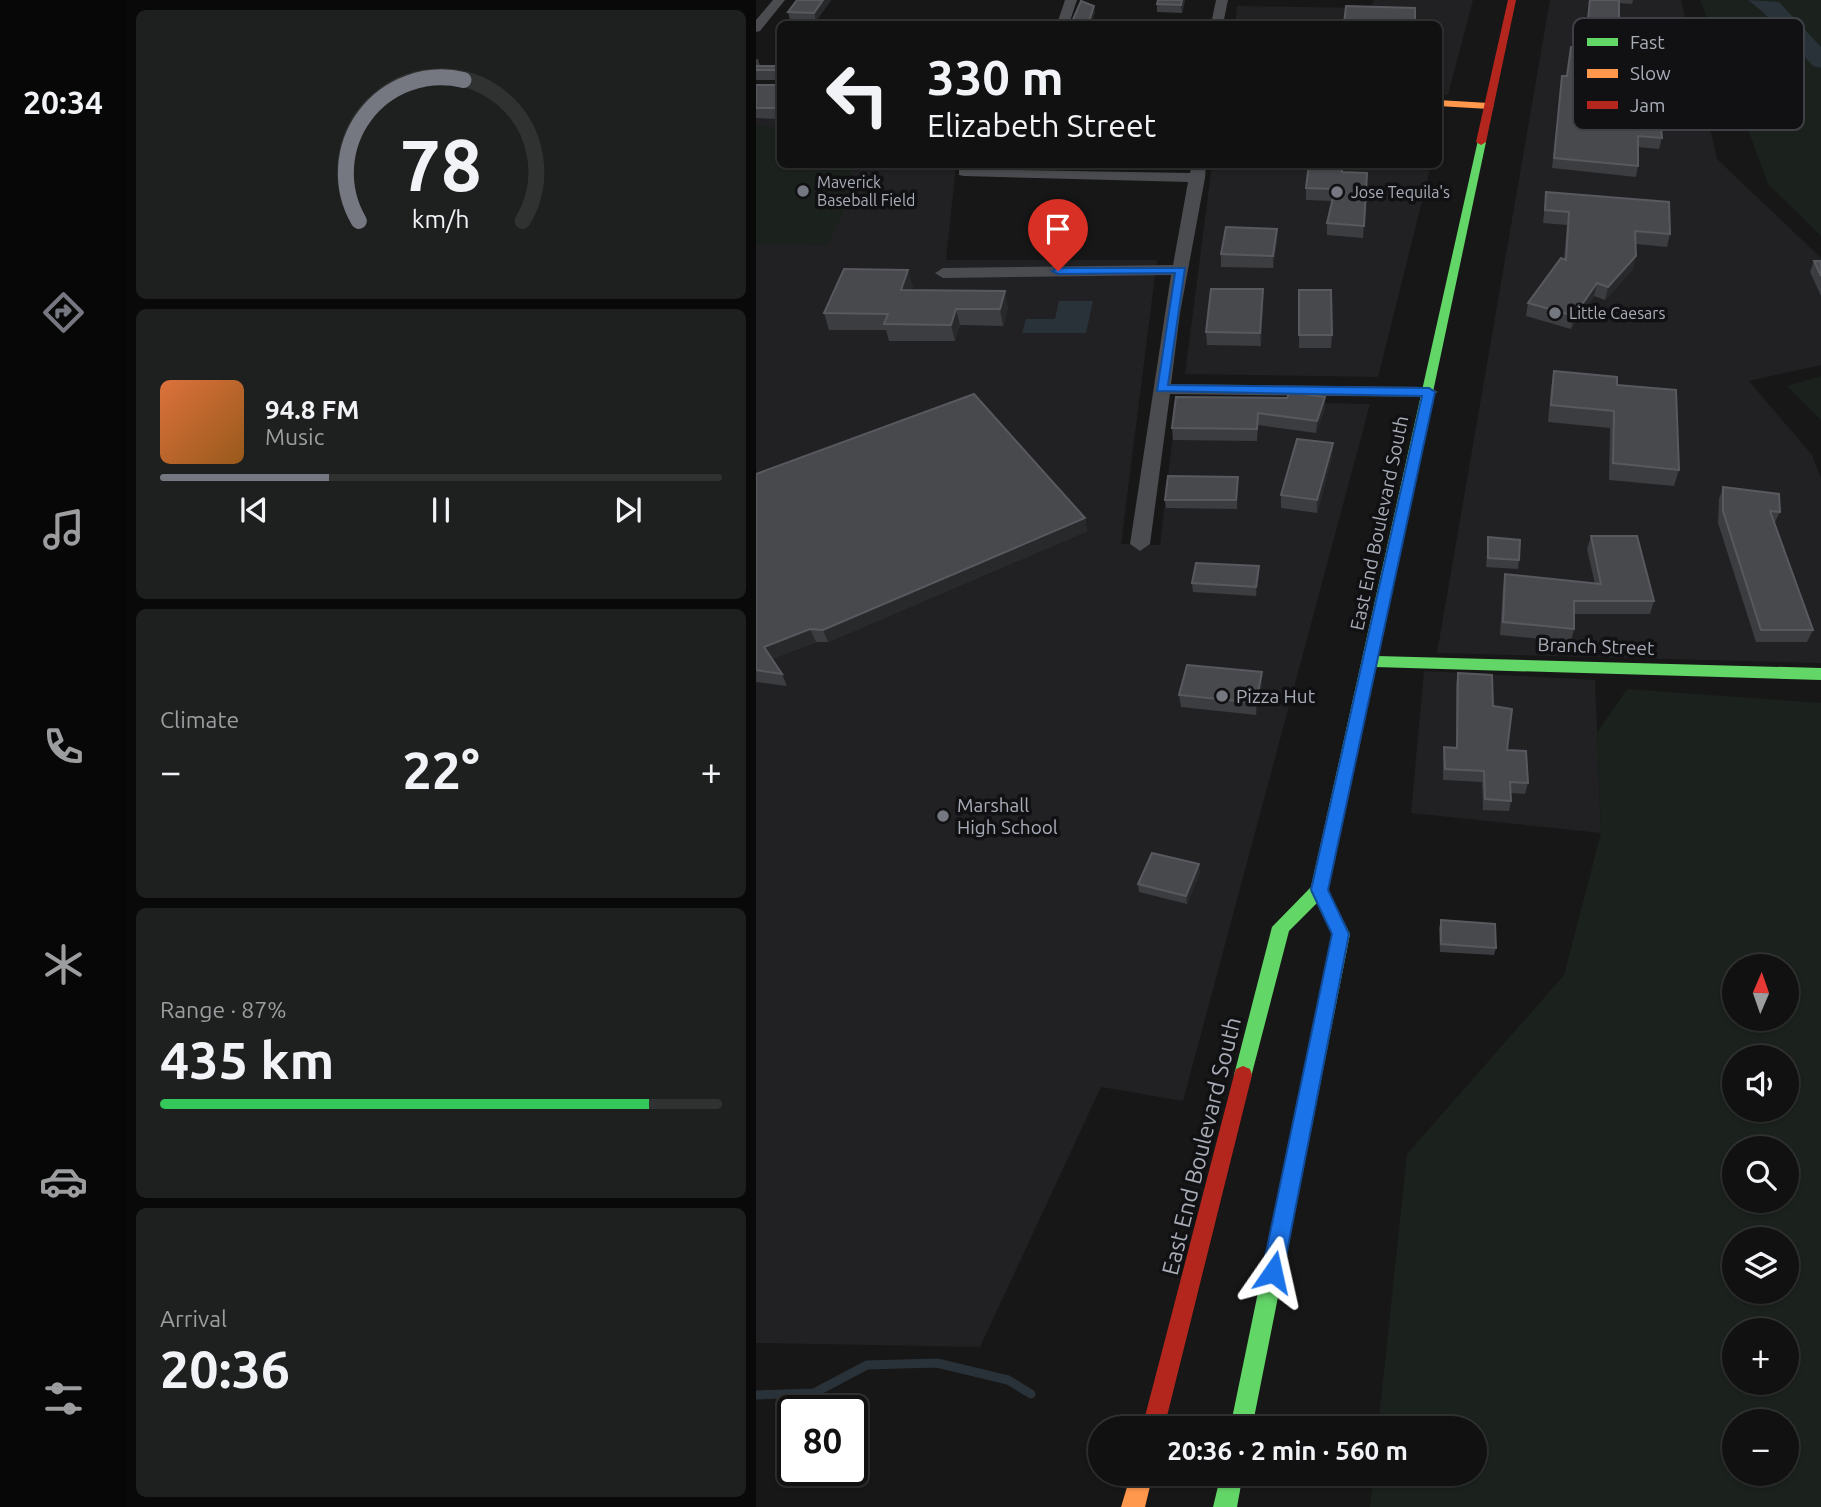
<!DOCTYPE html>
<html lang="en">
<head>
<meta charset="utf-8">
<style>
  :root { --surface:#111; --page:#1e1f1f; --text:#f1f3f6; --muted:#9c9d9f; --line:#303131; --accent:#757880 }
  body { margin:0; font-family:Ubuntu,sans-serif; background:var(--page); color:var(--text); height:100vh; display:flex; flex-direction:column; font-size:26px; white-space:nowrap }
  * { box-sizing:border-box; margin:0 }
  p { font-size:23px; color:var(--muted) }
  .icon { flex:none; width:38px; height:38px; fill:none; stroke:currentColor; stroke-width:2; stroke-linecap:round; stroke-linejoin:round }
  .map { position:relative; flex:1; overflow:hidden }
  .sheet { display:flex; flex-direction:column; gap:10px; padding:10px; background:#090909; width:630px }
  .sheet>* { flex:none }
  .banner { position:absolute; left:21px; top:21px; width:665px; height:147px; border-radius:10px; box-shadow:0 2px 5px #0004,0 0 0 2px var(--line); background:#111; color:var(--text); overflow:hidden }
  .needle { width:46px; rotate:2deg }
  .buttons { position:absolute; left:966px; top:954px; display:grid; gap:14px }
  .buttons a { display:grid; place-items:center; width:77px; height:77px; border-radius:50%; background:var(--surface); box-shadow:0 2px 5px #0004,0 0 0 2px var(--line); font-size:35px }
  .speed { position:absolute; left:21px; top:1395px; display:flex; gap:14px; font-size:35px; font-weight:700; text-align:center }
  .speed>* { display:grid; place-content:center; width:91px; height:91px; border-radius:50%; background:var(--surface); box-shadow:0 2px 5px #0004,0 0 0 2px var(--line); line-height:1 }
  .speed .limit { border:4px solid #111; border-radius:10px; background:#fff; color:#111 }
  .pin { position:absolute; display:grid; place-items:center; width:60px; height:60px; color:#fff; margin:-72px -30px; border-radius:50% 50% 50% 0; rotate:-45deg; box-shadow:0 0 7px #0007 }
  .pin .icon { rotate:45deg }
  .me { position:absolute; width:77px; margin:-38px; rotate:11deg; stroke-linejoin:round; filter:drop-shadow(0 0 5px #0008) }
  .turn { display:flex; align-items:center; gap:24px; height:147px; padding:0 35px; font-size:32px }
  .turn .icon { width:91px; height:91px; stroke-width:2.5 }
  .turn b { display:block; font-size:49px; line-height:60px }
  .big { font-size:52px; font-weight:700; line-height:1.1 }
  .sheet .widget { flex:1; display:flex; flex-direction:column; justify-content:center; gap:10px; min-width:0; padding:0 24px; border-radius:10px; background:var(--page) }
  .sheet .dial { align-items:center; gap:0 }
  .dial svg { height:182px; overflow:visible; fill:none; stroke:var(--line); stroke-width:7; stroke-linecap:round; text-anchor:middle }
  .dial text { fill:var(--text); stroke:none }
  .song { display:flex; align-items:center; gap:21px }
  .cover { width:84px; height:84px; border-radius:10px; background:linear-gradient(135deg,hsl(20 70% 55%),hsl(30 70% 35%)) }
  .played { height:7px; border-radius:4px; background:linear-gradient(90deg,var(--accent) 30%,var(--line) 30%) }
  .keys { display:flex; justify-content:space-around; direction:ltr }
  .heat { display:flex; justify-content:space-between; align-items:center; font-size:38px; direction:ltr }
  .charge { height:10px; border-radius:5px; background:linear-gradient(90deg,#34c759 87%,var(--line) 0) }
  .trip { position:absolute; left:332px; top:1416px; width:399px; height:70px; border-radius:35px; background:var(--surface); box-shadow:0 2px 5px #0004,0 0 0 2px var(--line); font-weight:700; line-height:70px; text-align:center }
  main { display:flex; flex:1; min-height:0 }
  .tab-bar { display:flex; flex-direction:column; width:126px; justify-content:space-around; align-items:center; background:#070707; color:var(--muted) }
  .tab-bar .icon { width:49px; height:49px }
  .tab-bar .on { color:var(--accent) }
  .tab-bar b { font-size:32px; color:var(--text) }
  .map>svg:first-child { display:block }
</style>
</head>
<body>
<main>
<nav class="tab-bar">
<b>20:34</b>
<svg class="icon on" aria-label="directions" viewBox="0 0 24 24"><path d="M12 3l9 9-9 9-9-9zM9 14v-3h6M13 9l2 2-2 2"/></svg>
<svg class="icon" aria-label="music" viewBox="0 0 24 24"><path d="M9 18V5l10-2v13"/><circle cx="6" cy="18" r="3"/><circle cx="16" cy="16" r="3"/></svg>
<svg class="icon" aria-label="phone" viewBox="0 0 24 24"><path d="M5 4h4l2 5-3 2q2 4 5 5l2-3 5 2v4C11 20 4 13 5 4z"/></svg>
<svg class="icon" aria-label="climate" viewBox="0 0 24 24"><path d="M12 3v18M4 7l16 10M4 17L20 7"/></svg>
<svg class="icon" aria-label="car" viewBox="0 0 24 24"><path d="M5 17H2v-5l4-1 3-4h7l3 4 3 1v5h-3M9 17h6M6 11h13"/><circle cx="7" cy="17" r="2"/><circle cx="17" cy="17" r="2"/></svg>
<svg class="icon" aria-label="filters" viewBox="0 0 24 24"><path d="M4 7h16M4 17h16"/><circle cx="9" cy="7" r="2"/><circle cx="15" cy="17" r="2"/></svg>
</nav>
<section class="sheet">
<div class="widget dial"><svg viewBox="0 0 100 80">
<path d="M14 69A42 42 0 1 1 86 69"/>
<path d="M14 69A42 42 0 0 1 60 7" stroke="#757880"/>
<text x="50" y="56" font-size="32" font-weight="700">78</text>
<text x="50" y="72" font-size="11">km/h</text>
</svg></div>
<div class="widget">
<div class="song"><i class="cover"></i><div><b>94.8 FM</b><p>Music</p></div></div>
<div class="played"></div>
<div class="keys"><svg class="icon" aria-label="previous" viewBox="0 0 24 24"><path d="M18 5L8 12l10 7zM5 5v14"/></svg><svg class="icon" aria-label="pause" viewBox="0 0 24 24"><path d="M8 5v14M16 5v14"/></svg><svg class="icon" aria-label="next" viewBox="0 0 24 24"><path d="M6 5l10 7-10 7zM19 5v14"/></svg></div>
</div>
<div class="widget"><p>Climate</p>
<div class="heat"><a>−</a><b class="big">22°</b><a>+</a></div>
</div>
<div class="widget"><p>Range · 87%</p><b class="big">435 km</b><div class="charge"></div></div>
<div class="widget"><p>Arrival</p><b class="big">20:36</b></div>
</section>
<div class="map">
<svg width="1065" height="1507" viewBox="0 0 1065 1507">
  <rect width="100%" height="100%" fill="#171717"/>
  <!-- built -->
  <g fill="#212124">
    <polygon points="618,0 717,0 692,95 683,94 682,24 479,24 481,6 614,8"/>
    <polygon points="794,0 925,0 961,159 1065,258 1065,365 993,381 1056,455 1065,478 1065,663 681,653"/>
    <polygon points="0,94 24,95 24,164 200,165 190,260 401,260 365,544 404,545 421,400 614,404 427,1101 345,1087 224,1347 0,1343"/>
    <polygon points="456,165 675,165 622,377 429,374"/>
    <polygon points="668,671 839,680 845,833 655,813"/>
  </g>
  <!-- green -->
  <g fill="#1b211c" fill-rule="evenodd">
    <polygon points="944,0 1065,0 1065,236 1012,184"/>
    <polygon points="0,125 24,128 24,164 95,165 93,200 71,245 0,244"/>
    <polygon points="1065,376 1065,420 1031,386"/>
    <path d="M871,689L1065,703V1507H614L618,1474H719V1428H622L651,1154L808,975L845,833L841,733ZM978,966H1031V1018H978ZM978,1057H1031V1110H978ZM978,1148H1031V1200H978ZM978,1239H1031V1292H978ZM978,1330H1031V1382H978ZM978,1421H1031V1474H978Z"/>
  </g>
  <!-- water -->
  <polygon fill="#2a3239" points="303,301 337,301 330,333 266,333 270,319 299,319"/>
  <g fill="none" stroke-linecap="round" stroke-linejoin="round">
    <!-- stream -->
    <polyline stroke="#2a3239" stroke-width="9" points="0,1395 58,1393 111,1365 181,1363 252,1380 275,1394"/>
    <!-- river -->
    <polygon fill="#2a3239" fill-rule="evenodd" points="992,0 1023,2 1065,47 1065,68 1057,66 1007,12"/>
    <!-- street -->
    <g fill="#4b4c50" fill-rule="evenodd">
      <polygon points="17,0 29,0 4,31 0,32 0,20"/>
      <polygon points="309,0 321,0 313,24 301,24"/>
      <polygon points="460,0 472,0 467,24 455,24"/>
      <polygon points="436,164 450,164 449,178 424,313 415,384 673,387 682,392 673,397 414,394 394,544 384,551 374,544 415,275 187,278 179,273 187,268 417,265 432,182 208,176 203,175 203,169 434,173"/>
    </g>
    <!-- fast -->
    <g fill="#63d668" fill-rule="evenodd">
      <polygon points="722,140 730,142 621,656 1065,668 1065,680 619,667 572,890 594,934 496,1428 474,1428 576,934 561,903 533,931 494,1081 487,1084 480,1081 478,1075 516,927 555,887"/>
      <polygon points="465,1474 487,1474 481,1507 457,1507"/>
    </g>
    <!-- slow -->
    <g fill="#ff974d" fill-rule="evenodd">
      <polygon points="682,100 733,103 738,106 733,109 682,106"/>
      <polygon points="375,1474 397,1474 389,1507 365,1507"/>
    </g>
    <!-- jam -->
    <g fill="#b3261e" fill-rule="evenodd">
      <polygon points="752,0 760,0 730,142 725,145 720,142"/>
      <polygon points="487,1066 494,1069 496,1075 408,1428 386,1428 478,1075 480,1069"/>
    </g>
  </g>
  <!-- wall -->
  <g fill="#3c3d40">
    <polygon points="75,0 60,21 34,20 32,12"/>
    <polygon points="402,0 429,0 426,13 401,12 401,4"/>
    <polygon points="833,0 877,0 876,4 863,3 863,48 868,80 906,138 903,149 882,147 882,166 880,177 796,168 806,76 811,76 829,48"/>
    <polygon points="0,59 2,59 4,66 24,66 23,119 0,118 0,85 23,85 23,80 0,80"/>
    <polygon points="586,172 611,173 607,238 571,235 571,223 576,201 550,200 550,188"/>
    <polygon points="790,192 914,234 911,247 880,244 877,269 849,300 838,296 815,329 770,316 772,303 808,259 811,225 787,223"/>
    <polygon points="521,241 517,268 465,267 465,254"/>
    <polygon points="1058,261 1065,261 1065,296 1054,272"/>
    <polygon points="157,286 155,290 252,307 247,326 204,325 199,341 133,341 130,330 73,330 68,313"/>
    <polygon points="543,290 576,335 575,348 543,348"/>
    <polygon points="507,302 505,346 451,345 450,332"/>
    <polygon points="798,371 861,385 923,470 918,486 853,480 854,428 792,422 795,388"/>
    <polygon points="420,397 569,408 560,433 502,425 501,441 417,440 416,428"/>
    <polygon points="577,443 576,456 561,513 525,508 525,495"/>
    <polygon points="0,474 329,518 331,531 72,642 60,642 16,659 26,674 31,686 0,682"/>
    <polygon points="482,477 481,509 410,508 409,500"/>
    <polygon points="967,487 1024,512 1018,524 1057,630 1051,642 1000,642 962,523 963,499"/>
    <polygon points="835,536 898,601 894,614 818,614 818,629 815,642 744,635 747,587 749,574 839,584 831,549"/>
    <polygon points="732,537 763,560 762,569 730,567"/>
    <polygon points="503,566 503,575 500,596 437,592 436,583"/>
    <polygon points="506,672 506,685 500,715 425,707 423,695"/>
    <polygon points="702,673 737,706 751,750 772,783 769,794 755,793 755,801 753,811 727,810 726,782 687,780 687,758 688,747 700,748 700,684"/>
    <polygon points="444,872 431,904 383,892 382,884"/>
    <polygon points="685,920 740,948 738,955 684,952 683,928"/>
  </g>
  <!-- shaded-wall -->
  <g fill="#28292a">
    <polygon points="67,0 75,0 60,21 58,13"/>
    <polygon points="426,0 429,0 426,13 425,5"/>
    <polygon points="338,6 339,13 335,24 332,24"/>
    <polygon points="24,102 24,117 23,119 20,108"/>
    <polygon points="521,229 521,241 517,268 517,256"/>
    <polygon points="880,256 877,269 849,300 852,287"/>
    <polygon points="152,270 157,286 149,306 145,290"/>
    <polygon points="841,283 838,296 815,329 818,316"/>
    <polygon points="507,289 507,302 505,346 504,333"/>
    <polygon points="249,291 252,307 247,326 244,309"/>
    <polygon points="200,309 204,325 199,341 195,325"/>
    <polygon points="569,397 569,408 560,433 561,421"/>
    <polygon points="577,443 576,456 561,513 561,500"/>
    <polygon points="329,518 331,531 72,642 67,630"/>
    <polygon points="503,566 503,575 500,596 500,587"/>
    <polygon points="54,629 60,642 14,660 8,647"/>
    <polygon points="506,672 506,685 500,715 500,703"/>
    <polygon points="443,864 444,872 431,904 430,896"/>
  </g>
  <!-- building -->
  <g fill="#48494d" stroke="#57595e" stroke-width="2">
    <polygon points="41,0 67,0 58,13 32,12"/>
    <polygon points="402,0 426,0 425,5 401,4"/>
    <polygon points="834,0 863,0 863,48 868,48 868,80 900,82 906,138 882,136 882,166 798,158 806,76 811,76 815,47 829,48"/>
    <polygon points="325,1 338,6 332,24 315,24"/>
    <polygon points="590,6 659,8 659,24 588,24"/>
    <polygon points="0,66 24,66 24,102 20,108 0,108 0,85 23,85 23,70 0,70"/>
    <polygon points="553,164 586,164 586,172 611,173 608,226 571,223 579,189 550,188"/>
    <polygon points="790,192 913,202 914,234 879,231 880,256 852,287 841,283 818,316 772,303 805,258 810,260 813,212 789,210"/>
    <polygon points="470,227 521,229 517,256 465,254"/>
    <polygon points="1058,261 1065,261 1065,276"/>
    <polygon points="88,269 152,270 145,290 249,291 244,309 200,309 195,325 128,324 132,314 68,313"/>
    <polygon points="455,289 507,289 504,333 450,332"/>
    <polygon points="543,290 575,290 576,335 543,335"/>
    <polygon points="798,371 861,377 861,385 920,390 923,470 857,463 858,411 795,405"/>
    <polygon points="534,392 569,397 561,421 502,413 501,429 416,428 420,397 531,398"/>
    <polygon points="218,394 329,518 67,630 54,629 8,647 26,674 0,670 0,474"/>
    <polygon points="541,439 577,443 561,500 525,495"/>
    <polygon points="412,476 482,477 480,500 409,500"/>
    <polygon points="967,487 1023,494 1024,512 1014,511 1057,630 1005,630 967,511"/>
    <polygon points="835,536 881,536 898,601 818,601 818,629 747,622 749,574 845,584"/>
    <polygon points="732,537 764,540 763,560 732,558"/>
    <polygon points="440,563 503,566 500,587 436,583"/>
    <polygon points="431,665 506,672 500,703 423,695"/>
    <polygon points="702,673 736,675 737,706 756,709 751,750 770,751 772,783 754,782 755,801 729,799 728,771 689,769 688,747 701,748"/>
    <polygon points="396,853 443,864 430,896 382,884"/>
    <polygon points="685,920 739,924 740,948 685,944"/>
  </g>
  <!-- route -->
  <polygon fill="#1a73e8" stroke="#114b97" stroke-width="2" points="429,268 412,385 673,388 679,392 572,890 593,934 527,1272 524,1279 517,1282 509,1279 506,1272 576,934 555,890 666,396 401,391 419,273 302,274 296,271 302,268"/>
  <!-- markers -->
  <g fill="#757880" stroke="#111113" stroke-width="2.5">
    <circle cx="47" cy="191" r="7"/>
    <circle cx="581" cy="192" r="7"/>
    <circle cx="799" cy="313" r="7"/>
    <circle cx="466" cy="696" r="7"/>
    <circle cx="187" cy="816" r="7"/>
  </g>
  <g text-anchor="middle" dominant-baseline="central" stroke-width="7" stroke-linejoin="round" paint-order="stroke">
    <!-- far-poi labels -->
    <g font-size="16" fill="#a8adb8" stroke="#111113" text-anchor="start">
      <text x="61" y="182">Maverick<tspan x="61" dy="18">Baseball Field</tspan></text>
      <text x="595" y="192">Jose Tequila's</text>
      <text x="813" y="313">Little Caesars</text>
    </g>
    <!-- street labels -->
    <g font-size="19" fill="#a8adb8" stroke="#111113">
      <text transform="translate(623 523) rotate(-78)">East End Boulevard South</text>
      <text transform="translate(840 646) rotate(2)">Branch Street</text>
    </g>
    <!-- poi labels -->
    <g font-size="19" fill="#a8adb8" stroke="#111113" text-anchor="start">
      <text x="480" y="696">Pizza Hut</text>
      <text x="201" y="805">Marshall<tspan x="201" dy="22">High School</tspan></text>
    </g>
    <!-- near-street labels -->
    <g font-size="23" fill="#a8adb8" stroke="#111113">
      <text transform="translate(445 1146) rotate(-76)">East End Boulevard South</text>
    </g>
  </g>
  <!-- legend -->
  <rect x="817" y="18" width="231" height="112" rx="10" fill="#111113" stroke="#3e4045" stroke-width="2"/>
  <rect x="831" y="38" width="31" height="8" fill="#63d668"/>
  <rect x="831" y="69" width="31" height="9" fill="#ff974d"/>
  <rect x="831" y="101" width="31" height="8" fill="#b3261e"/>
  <g font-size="19" fill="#a8adb8">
    <text x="874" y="49">Fast</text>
    <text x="874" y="80">Slow</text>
    <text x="874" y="112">Jam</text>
  </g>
</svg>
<div class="buttons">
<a><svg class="needle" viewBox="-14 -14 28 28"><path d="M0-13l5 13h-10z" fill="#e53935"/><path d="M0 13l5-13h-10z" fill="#9c9d9f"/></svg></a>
<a><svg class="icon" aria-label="sound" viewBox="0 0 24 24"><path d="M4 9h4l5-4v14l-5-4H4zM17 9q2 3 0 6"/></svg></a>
<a><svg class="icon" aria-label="search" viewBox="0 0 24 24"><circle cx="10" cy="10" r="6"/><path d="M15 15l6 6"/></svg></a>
<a><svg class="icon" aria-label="layers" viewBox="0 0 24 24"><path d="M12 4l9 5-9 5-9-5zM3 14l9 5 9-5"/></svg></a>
<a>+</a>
<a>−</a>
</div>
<div class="speed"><div class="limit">80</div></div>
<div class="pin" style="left:302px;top:271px;background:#d93025"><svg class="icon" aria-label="arrive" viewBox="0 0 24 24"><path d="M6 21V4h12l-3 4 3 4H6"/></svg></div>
<svg class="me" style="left:517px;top:1272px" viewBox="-20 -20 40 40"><path d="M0-17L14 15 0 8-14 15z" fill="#1a73e8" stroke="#fff" stroke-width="4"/></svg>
<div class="trip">20:36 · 2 min · 560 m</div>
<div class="banner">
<div class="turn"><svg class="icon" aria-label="left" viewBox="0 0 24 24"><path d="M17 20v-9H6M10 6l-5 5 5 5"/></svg><div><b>330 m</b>Elizabeth Street</div></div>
</div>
</div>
</main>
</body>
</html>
